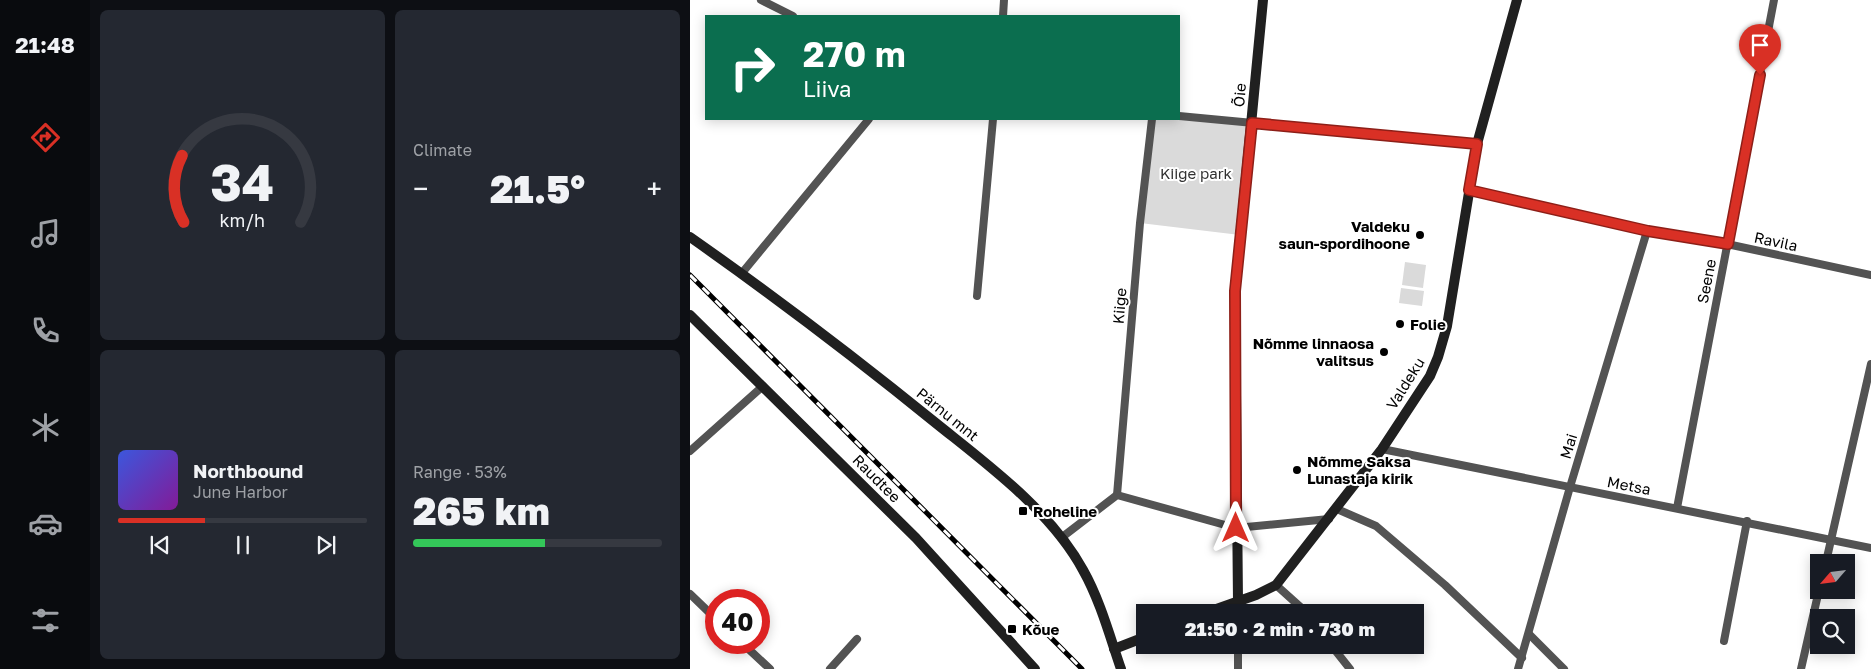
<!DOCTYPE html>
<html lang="en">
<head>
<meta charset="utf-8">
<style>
  :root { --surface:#171b24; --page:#242831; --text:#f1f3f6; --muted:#9ea1a6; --line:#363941; --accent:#d93025 }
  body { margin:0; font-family:"Golos Text",sans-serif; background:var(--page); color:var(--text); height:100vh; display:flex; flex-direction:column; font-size:19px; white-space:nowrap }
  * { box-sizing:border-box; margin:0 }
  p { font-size:16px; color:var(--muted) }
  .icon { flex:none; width:28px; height:28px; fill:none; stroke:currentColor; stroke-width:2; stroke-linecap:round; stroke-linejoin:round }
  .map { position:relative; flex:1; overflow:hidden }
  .drawer { display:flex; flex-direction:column; gap:10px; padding:10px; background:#0d0f14; width:600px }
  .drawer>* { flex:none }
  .hud { position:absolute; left:15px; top:15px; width:475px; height:105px; border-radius:0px; box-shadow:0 2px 12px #0003; background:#0b6e4f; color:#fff; overflow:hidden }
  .needle { width:32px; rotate:242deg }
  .controls { position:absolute; left:1120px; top:554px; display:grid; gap:10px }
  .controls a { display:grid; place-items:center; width:45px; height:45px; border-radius:0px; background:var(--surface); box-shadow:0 2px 12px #0003; font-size:25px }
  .speed { position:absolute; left:15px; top:589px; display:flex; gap:10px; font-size:25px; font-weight:700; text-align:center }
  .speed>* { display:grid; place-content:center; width:65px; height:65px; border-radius:50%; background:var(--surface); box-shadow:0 2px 12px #0003; line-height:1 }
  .speed .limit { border:8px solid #d22; background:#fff; color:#111 }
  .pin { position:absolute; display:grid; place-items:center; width:42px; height:42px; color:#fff; margin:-51px -21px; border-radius:50% 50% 50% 0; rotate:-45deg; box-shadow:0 0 5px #0007 }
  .pin .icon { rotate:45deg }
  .me { position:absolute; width:55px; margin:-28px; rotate:0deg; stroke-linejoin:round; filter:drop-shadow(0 0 4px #0008) }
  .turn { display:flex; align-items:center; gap:18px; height:105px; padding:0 15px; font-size:22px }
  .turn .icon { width:65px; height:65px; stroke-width:2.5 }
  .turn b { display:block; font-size:35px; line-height:42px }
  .big { font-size:38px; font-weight:800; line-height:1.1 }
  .drawer .tile { flex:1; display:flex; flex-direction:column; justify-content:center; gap:8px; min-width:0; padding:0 18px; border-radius:8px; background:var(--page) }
  .drawer .dial { align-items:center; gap:0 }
  .dial svg { height:130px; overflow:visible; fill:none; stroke:var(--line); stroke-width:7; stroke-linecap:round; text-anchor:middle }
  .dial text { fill:var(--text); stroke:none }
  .song { display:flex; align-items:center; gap:15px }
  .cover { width:60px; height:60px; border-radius:8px; background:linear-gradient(135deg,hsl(230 70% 55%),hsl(290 70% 35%)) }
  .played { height:5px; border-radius:2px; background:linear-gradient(90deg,var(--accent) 35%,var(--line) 35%) }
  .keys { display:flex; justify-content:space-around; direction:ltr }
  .heat { display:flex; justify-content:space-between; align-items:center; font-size:28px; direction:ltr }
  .charge { height:8px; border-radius:4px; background:linear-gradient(90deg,#34c759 53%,var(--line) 0) }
  .drawer .tiles { flex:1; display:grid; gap:10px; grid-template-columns:repeat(2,1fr) }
  .trip { position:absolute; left:446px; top:604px; width:288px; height:50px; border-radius:0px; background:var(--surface); box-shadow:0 2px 12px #0003; font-weight:800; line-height:50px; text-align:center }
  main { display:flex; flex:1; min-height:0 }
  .tab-bar { display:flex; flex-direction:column; width:90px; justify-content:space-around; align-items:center; background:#090b0e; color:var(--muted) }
  .tab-bar .icon { width:35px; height:35px }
  .tab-bar .active { color:var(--accent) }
  .tab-bar b { font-size:22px; color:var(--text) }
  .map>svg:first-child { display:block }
</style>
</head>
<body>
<main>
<nav class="tab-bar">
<b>21:48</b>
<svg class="icon active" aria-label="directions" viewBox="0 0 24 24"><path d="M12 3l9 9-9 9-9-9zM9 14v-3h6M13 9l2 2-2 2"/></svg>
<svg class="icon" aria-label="music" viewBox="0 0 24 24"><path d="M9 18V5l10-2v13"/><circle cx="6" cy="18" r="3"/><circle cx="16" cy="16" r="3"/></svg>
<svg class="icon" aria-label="phone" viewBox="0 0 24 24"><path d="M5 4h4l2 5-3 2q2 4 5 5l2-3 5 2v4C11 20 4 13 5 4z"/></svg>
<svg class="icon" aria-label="climate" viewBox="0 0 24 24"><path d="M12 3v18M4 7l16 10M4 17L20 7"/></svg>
<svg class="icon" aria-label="car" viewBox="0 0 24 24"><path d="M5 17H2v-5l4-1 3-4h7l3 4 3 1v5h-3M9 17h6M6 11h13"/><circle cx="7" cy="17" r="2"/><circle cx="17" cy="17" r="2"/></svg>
<svg class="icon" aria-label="filters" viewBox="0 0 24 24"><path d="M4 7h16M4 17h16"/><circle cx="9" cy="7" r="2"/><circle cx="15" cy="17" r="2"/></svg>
</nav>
<section class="drawer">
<div class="tiles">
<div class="tile dial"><svg viewBox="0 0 100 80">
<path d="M14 69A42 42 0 1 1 86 69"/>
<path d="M14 69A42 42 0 0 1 13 28" stroke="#d93025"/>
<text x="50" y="56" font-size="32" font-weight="700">34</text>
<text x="50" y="72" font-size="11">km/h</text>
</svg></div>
<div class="tile"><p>Climate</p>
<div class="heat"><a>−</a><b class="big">21.5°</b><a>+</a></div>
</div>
<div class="tile">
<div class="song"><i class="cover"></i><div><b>Northbound</b><p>June Harbor</p></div></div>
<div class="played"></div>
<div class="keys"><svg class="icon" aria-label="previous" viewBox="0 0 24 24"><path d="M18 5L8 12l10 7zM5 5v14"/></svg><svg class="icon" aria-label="pause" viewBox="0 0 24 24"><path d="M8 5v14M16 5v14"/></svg><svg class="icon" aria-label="next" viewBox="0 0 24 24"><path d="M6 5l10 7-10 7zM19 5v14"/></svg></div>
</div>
<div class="tile"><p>Range · 53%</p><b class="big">265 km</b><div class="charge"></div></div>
</div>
</section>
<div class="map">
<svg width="1181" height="669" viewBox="0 0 1181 669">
  <rect width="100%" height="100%" fill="#fff"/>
  <!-- green -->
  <g fill="#dadada">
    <polygon points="462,119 562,123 550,235 450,223"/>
    <polygon points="715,262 736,265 733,288 712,285"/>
    <polygon points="711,288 734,291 732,306 709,303"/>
  </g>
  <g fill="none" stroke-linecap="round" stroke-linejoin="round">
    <!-- street -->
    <g stroke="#535353" stroke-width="8">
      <polyline points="71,0 103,16"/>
      <polyline points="313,16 314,0"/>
      <polyline points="489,116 787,144"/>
      <polyline points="779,190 957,231 1037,244 1181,275"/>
      <polyline points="52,273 179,119"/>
      <polyline points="287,296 303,119"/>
      <polyline points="692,449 1181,548"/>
      <polyline points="0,451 73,386"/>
      <polyline points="427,495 450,223 462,119"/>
      <polyline points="987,508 1084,0"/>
      <polyline points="647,509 686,526 755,585 832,658"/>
      <polyline points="371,538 427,495 546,528 639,519"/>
      <polyline points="1136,562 1181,364"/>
      <polyline points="586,585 616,612"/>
      <polyline points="0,594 26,619"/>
      <polyline points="548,612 548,602"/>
      <polyline points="839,634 874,669"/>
      <polyline points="1034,641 1057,521"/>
      <polyline points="51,642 80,669"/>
      <polyline points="641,645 660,669"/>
      <polyline points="140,669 167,639"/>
      <polyline points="548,669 548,645"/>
      <polyline points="828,669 880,487 957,231"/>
      <polyline points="1111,669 1129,590"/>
    </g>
    <!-- secondary -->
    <g stroke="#202020" stroke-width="10">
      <path d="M0,237C84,296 167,359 247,424C298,465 361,511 393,570C410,600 420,637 431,669"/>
      <polyline points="0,315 226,538 345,669"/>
      <polyline points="548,602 545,291 573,0"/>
      <polyline points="518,612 566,595 586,585 692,449 740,376 748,357 757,326 787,144 827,0"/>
      <polyline points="424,649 455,637"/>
    </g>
    <!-- rail casing -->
    <g stroke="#000" stroke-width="5">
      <polyline id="rail" points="0,275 392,669"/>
    </g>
    <!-- rail -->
    <use href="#rail" stroke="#fff" stroke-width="3" stroke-dasharray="9" stroke-linecap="butt"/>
  </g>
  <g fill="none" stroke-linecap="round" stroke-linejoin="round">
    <!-- route casing -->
    <g stroke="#8d1f18" stroke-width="12">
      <polyline id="route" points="546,528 545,291 562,123 787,144 779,190 958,231 1038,244 1070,75"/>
    </g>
    <!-- route -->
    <use href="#route" stroke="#d93025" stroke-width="9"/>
  </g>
  <!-- markers -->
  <g fill="#000" stroke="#fff" stroke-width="2">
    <circle cx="730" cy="235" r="5"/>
    <circle cx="710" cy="324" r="5"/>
    <circle cx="694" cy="352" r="5"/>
    <circle cx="607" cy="470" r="5"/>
    <rect x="328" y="506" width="10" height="10" rx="2.5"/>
    <rect x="317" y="624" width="10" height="10" rx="2.5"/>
  </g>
  <g text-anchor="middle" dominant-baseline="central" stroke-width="4" stroke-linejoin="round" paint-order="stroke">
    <!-- street labels -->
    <g font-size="15" fill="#000" stroke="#fff">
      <text transform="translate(549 95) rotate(-85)">Õie</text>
      <text transform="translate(1086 241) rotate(12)">Ravila</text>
      <text transform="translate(1016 281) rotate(-79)">Seene</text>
      <text transform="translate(429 306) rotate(-85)">Kiige</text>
      <text transform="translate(715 383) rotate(-58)">Valdeku</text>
      <text transform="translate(258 414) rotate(39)">Pärnu mnt</text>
      <text transform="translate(878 446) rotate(-73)">Mai</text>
      <text transform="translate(187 478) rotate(45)">Raudtee</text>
      <text transform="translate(939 485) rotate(11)">Metsa</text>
    </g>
    <!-- park labels -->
    <g font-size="15" fill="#313131" stroke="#fff">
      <text x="506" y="173">Kiige park</text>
    </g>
    <!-- poi labels -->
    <g font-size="15" font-weight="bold" fill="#000" stroke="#fff" text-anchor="start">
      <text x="720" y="226" text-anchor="end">Valdeku<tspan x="720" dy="17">saun-spordihoone</tspan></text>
      <text x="720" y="324">Folie</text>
      <text x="684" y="343" text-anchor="end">Nõmme linnaosa<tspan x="684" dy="17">valitsus</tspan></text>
      <text x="617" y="461">Nõmme Saksa<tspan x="617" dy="17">Lunastaja kirik</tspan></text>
      <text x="343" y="511">Roheline</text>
      <text x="332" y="629">Kõue</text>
    </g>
  </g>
</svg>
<div class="controls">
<a><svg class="needle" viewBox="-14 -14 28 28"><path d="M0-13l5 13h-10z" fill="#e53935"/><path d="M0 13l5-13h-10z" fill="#9ea1a6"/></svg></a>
<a><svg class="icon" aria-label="search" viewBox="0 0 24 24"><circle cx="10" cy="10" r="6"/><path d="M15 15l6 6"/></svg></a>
</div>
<div class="speed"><div class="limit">40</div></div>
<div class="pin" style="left:1070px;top:75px;background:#d93025"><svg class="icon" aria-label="arrive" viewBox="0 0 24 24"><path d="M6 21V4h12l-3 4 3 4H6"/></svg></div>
<svg class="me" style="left:546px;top:528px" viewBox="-20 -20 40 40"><path d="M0-17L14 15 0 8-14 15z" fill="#d93025" stroke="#fff" stroke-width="4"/></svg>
<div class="trip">21:50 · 2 min · 730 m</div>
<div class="hud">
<div class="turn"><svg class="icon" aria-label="right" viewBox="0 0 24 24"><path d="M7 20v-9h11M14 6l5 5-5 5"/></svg><div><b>270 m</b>Liiva</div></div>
</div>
</div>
</main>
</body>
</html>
